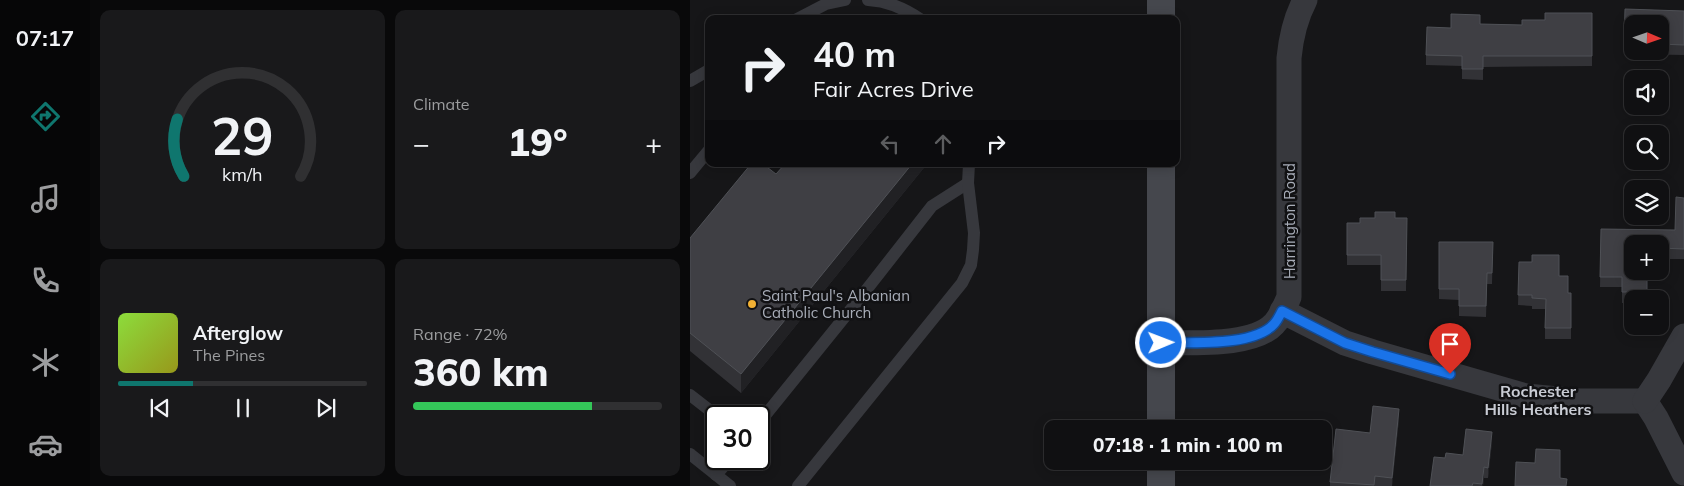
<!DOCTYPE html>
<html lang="en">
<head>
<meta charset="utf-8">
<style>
  :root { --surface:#101012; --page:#19191b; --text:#f1f3f6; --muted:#9c9d9f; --line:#303032; --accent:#0f766e }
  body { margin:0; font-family:Mulish,sans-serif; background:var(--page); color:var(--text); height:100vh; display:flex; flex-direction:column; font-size:19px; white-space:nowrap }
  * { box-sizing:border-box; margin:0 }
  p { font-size:16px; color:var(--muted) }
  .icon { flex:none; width:28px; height:28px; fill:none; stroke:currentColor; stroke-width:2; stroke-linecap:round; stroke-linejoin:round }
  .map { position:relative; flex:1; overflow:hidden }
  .panel { display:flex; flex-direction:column; gap:10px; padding:10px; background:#09090a; width:600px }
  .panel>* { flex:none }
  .banner { position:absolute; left:15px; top:15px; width:475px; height:152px; border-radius:10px; box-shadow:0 2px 12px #0003,0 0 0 1px var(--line); background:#101012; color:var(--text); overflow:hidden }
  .needle { width:32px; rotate:92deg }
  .fabs { position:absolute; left:934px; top:15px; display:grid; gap:10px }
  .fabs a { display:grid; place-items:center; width:45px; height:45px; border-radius:10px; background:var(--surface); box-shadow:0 2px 12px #0003,0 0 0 1px var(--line); font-size:25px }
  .speed { position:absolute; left:15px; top:405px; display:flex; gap:10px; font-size:25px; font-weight:700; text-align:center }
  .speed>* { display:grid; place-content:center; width:65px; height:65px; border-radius:50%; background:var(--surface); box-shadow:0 2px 12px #0003,0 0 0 1px var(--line); line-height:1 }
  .speed .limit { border:2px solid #111; border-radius:8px; background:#fff; color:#111 }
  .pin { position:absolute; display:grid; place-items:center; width:42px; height:42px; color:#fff; margin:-51px -21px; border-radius:50% 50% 50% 0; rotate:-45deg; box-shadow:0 0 5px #0007 }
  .pin .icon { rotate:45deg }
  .me { position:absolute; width:55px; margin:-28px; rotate:89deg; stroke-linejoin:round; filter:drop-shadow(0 0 4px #0008) }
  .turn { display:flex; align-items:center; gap:18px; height:105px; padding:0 25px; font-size:22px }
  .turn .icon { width:65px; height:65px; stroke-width:2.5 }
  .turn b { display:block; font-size:35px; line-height:42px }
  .lanes { display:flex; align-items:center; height:48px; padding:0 25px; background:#0003; justify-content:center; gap:25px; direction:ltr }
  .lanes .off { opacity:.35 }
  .big { font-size:38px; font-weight:800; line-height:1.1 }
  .panel .card { flex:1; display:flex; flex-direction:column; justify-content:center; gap:8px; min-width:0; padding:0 18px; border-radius:10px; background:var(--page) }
  .panel .dial { align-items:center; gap:0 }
  .dial svg { height:130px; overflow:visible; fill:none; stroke:var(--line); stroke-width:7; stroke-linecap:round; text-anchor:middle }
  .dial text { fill:var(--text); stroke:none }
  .song { display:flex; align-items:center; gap:15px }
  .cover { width:60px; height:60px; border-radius:8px; background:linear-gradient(135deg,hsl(90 70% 55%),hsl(60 70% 35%)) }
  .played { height:5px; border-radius:2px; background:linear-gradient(90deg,var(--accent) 30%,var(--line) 30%) }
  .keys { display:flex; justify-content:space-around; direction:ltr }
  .heat { display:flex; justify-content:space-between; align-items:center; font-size:28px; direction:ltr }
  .charge { height:8px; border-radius:4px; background:linear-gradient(90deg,#34c759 72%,var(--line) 0) }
  .panel .tiles { flex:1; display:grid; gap:10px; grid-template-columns:repeat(2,1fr) }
  .trip { position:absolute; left:354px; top:420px; width:288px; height:50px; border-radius:10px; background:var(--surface); box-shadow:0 2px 12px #0003,0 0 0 1px var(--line); font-weight:800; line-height:50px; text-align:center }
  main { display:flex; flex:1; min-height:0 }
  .menu { display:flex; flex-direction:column; width:90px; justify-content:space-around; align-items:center; background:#060607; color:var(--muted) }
  .menu .icon { width:35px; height:35px }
  .menu .on { color:var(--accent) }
  .menu b { font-size:22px; color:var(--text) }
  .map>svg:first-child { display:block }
</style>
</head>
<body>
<main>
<nav class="menu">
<b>07:17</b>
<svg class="icon on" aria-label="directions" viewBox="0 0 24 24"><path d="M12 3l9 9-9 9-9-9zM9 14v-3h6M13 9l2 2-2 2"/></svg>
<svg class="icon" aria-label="music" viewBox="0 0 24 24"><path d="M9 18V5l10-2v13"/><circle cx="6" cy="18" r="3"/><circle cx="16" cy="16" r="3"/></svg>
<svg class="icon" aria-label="phone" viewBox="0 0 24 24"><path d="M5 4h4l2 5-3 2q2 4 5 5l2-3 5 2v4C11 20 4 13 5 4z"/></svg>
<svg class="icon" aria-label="climate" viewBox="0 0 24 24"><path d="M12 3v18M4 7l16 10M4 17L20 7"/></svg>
<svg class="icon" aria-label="car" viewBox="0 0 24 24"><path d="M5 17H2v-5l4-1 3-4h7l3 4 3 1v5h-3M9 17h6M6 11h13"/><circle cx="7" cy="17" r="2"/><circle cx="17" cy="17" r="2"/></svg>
</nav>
<section class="panel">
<div class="tiles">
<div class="card dial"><svg viewBox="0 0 100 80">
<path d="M14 69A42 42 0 1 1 86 69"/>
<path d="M14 69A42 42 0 0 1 10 34" stroke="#0f766e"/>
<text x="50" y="56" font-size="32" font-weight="700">29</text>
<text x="50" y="72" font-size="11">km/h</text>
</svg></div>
<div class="card"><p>Climate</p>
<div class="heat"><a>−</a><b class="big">19°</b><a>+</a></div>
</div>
<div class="card">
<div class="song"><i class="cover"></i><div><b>Afterglow</b><p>The Pines</p></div></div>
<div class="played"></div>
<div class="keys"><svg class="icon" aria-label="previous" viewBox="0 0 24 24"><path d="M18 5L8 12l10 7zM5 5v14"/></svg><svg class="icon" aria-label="pause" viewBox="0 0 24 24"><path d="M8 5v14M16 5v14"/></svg><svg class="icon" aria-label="next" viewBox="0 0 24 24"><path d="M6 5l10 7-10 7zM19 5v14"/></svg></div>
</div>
<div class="card"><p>Range · 72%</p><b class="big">360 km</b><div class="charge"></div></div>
</div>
</section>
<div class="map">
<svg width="994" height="486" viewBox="0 0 994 486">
  <rect width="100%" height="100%" fill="#161618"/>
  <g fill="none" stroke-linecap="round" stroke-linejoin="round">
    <!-- service -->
    <g stroke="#37383d" stroke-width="12">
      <path d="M178,0C197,1 214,8 230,19"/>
      <polyline points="107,19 136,4 155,0"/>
      <polyline points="0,81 19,70"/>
      <polyline points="0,173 19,150"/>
      <polyline points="0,395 27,416"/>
      <polyline points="69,423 170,298 242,206 278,183"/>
      <polyline points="0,454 40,486"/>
      <polyline points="26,475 40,459"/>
      <polyline points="108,486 272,283 281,265 283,250 284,233 278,183 279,164"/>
    </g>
    <!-- minor -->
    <g stroke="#37383d" stroke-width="25">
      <polyline points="592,311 655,343 683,352 836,396 889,401 955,401"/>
      <path d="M471,343C500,342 563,347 584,324C591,317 595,306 599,297V58C601,37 605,19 615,0"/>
      <polyline points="955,401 966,418 994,473"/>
      <polyline points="955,401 969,380 994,336"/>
    </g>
    <!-- secondary -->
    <g stroke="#45474d" stroke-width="28">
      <polyline points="471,0 471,19"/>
      <polyline points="471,429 471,164"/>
      <polyline points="471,486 471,461"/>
    </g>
  </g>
  <!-- wall -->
  <g fill="#323236" fill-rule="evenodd">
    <path d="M935,9L994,11V55L934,54ZM942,24H970V51H942Z"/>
    <polygon points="902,13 902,66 793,67 793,80 772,79 772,66 736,65 736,55 761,28 790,24 832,25 855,20"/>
    <polygon points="95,164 237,164 51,393 0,351 0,238 86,174"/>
    <polygon points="994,198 994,259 970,259 970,244 942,244 942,271 962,271 962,272 957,272 957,299 942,299 942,303 932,303 932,287 910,287 911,229 985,230"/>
    <polygon points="705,218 717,218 716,291 691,291 691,265 657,265 657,223 670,223"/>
    <polygon points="749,242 803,242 802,284 797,284 796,317 769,316 769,300 749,299"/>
    <polygon points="829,262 869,276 878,293 881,293 881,339 855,339 855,309 842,309 842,306 828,305"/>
    <polygon points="709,419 702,486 640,486 640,482 680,433"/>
    <polygon points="802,442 798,478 794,478 793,486 740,486 773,455"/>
  </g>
  <!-- shaded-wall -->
  <g fill="#212124">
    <polygon points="222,164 237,164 51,393 51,374"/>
    <polygon points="709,409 709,419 702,486 702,478"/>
    <polygon points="802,432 802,442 798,478 798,468"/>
    <polygon points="794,467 794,478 793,486 792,486"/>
  </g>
  <!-- building -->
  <g fill="#3f3f44" stroke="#4f5156">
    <polygon points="935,9 994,11 994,45 970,44 970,24 942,24 942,44 934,44"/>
    <polygon points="855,13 902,13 902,56 793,56 793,69 772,69 772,56 736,55 737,27 761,28 761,14 790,15 790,24 832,25 832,20 855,20"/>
    <polygon points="61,164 73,164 86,174 95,164 222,164 51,374 0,333 0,238"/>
    <polygon points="986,197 994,198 994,249 970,248 970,244 942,244 942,271 957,271 957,292 932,292 932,277 910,277 911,229 985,230"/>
    <polygon points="685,212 705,212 705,218 717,218 716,280 691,280 691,255 657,255 657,223 670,223 670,218 685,218"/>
    <polygon points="749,242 803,242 802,273 797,273 796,306 769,306 769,289 749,289"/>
    <polygon points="842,255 869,255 869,276 878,276 878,293 881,293 881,328 855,328 856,299 842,298 842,295 828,295 829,262 842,262"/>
    <polygon points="683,406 709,409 702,478 685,476 684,485 640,482 646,429 680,433"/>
    <polygon points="776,429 802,432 798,468 794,467 792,484 783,483 782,486 740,486 744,457 755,458 756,453 773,455"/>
    <polygon points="846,449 870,450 870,478 877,479 876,486 825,486 826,462 845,463"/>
  </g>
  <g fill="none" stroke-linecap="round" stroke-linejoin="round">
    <!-- route casing -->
    <g stroke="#114b97" stroke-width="12">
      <path id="route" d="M471,343C500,342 564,347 584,324C587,321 590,315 592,311L655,343L683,352L760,374"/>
    </g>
    <!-- route -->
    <use href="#route" stroke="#1a73e8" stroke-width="9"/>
  </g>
  <!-- markers -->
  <circle fill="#f2b134" stroke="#111113" stroke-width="2" cx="62" cy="304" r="5"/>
  <g text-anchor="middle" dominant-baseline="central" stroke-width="5" stroke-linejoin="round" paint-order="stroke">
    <!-- street labels -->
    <g font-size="15" fill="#a8adb8" stroke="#111113">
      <text transform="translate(599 221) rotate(-90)">Harrington Road</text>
    </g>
    <!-- poi labels -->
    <g font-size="15" fill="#a8adb8" stroke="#111113" text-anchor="start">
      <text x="72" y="295">Saint Paul's Albanian<tspan x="72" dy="17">Catholic Church</tspan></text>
    </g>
    <!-- neighbourhood labels -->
    <g font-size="16" font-weight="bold" fill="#c9ccd4" stroke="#111113">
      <text x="848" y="391">Rochester<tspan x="848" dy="18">Hills Heathers</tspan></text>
    </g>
  </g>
</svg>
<div class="fabs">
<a><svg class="needle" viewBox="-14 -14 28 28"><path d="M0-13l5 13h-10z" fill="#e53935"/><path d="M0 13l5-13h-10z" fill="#9c9d9f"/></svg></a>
<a><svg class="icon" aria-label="sound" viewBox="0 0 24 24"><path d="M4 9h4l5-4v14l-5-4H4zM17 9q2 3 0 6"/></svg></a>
<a><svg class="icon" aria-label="search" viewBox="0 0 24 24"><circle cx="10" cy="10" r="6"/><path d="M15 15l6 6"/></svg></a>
<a><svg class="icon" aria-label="layers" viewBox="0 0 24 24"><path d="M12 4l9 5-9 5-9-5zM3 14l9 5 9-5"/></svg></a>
<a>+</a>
<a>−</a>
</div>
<div class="speed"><div class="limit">30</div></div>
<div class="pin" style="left:760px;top:374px;background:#d93025"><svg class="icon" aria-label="arrive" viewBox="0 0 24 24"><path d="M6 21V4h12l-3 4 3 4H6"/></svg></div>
<svg class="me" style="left:471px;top:343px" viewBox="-20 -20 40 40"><circle r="17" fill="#1a73e8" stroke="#fff" stroke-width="3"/><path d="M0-11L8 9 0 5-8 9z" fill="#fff"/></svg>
<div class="trip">07:18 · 1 min · 100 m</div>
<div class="banner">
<div class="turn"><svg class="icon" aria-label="right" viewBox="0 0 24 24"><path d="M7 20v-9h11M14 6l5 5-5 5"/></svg><div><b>40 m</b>Fair Acres Drive</div></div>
<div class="lanes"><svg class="icon off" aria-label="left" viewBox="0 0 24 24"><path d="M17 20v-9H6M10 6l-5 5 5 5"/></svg><svg class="icon off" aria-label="ahead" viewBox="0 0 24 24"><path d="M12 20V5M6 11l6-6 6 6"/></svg><svg class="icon" aria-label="right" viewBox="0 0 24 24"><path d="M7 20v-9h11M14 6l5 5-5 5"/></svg></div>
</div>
</div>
</main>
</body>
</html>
